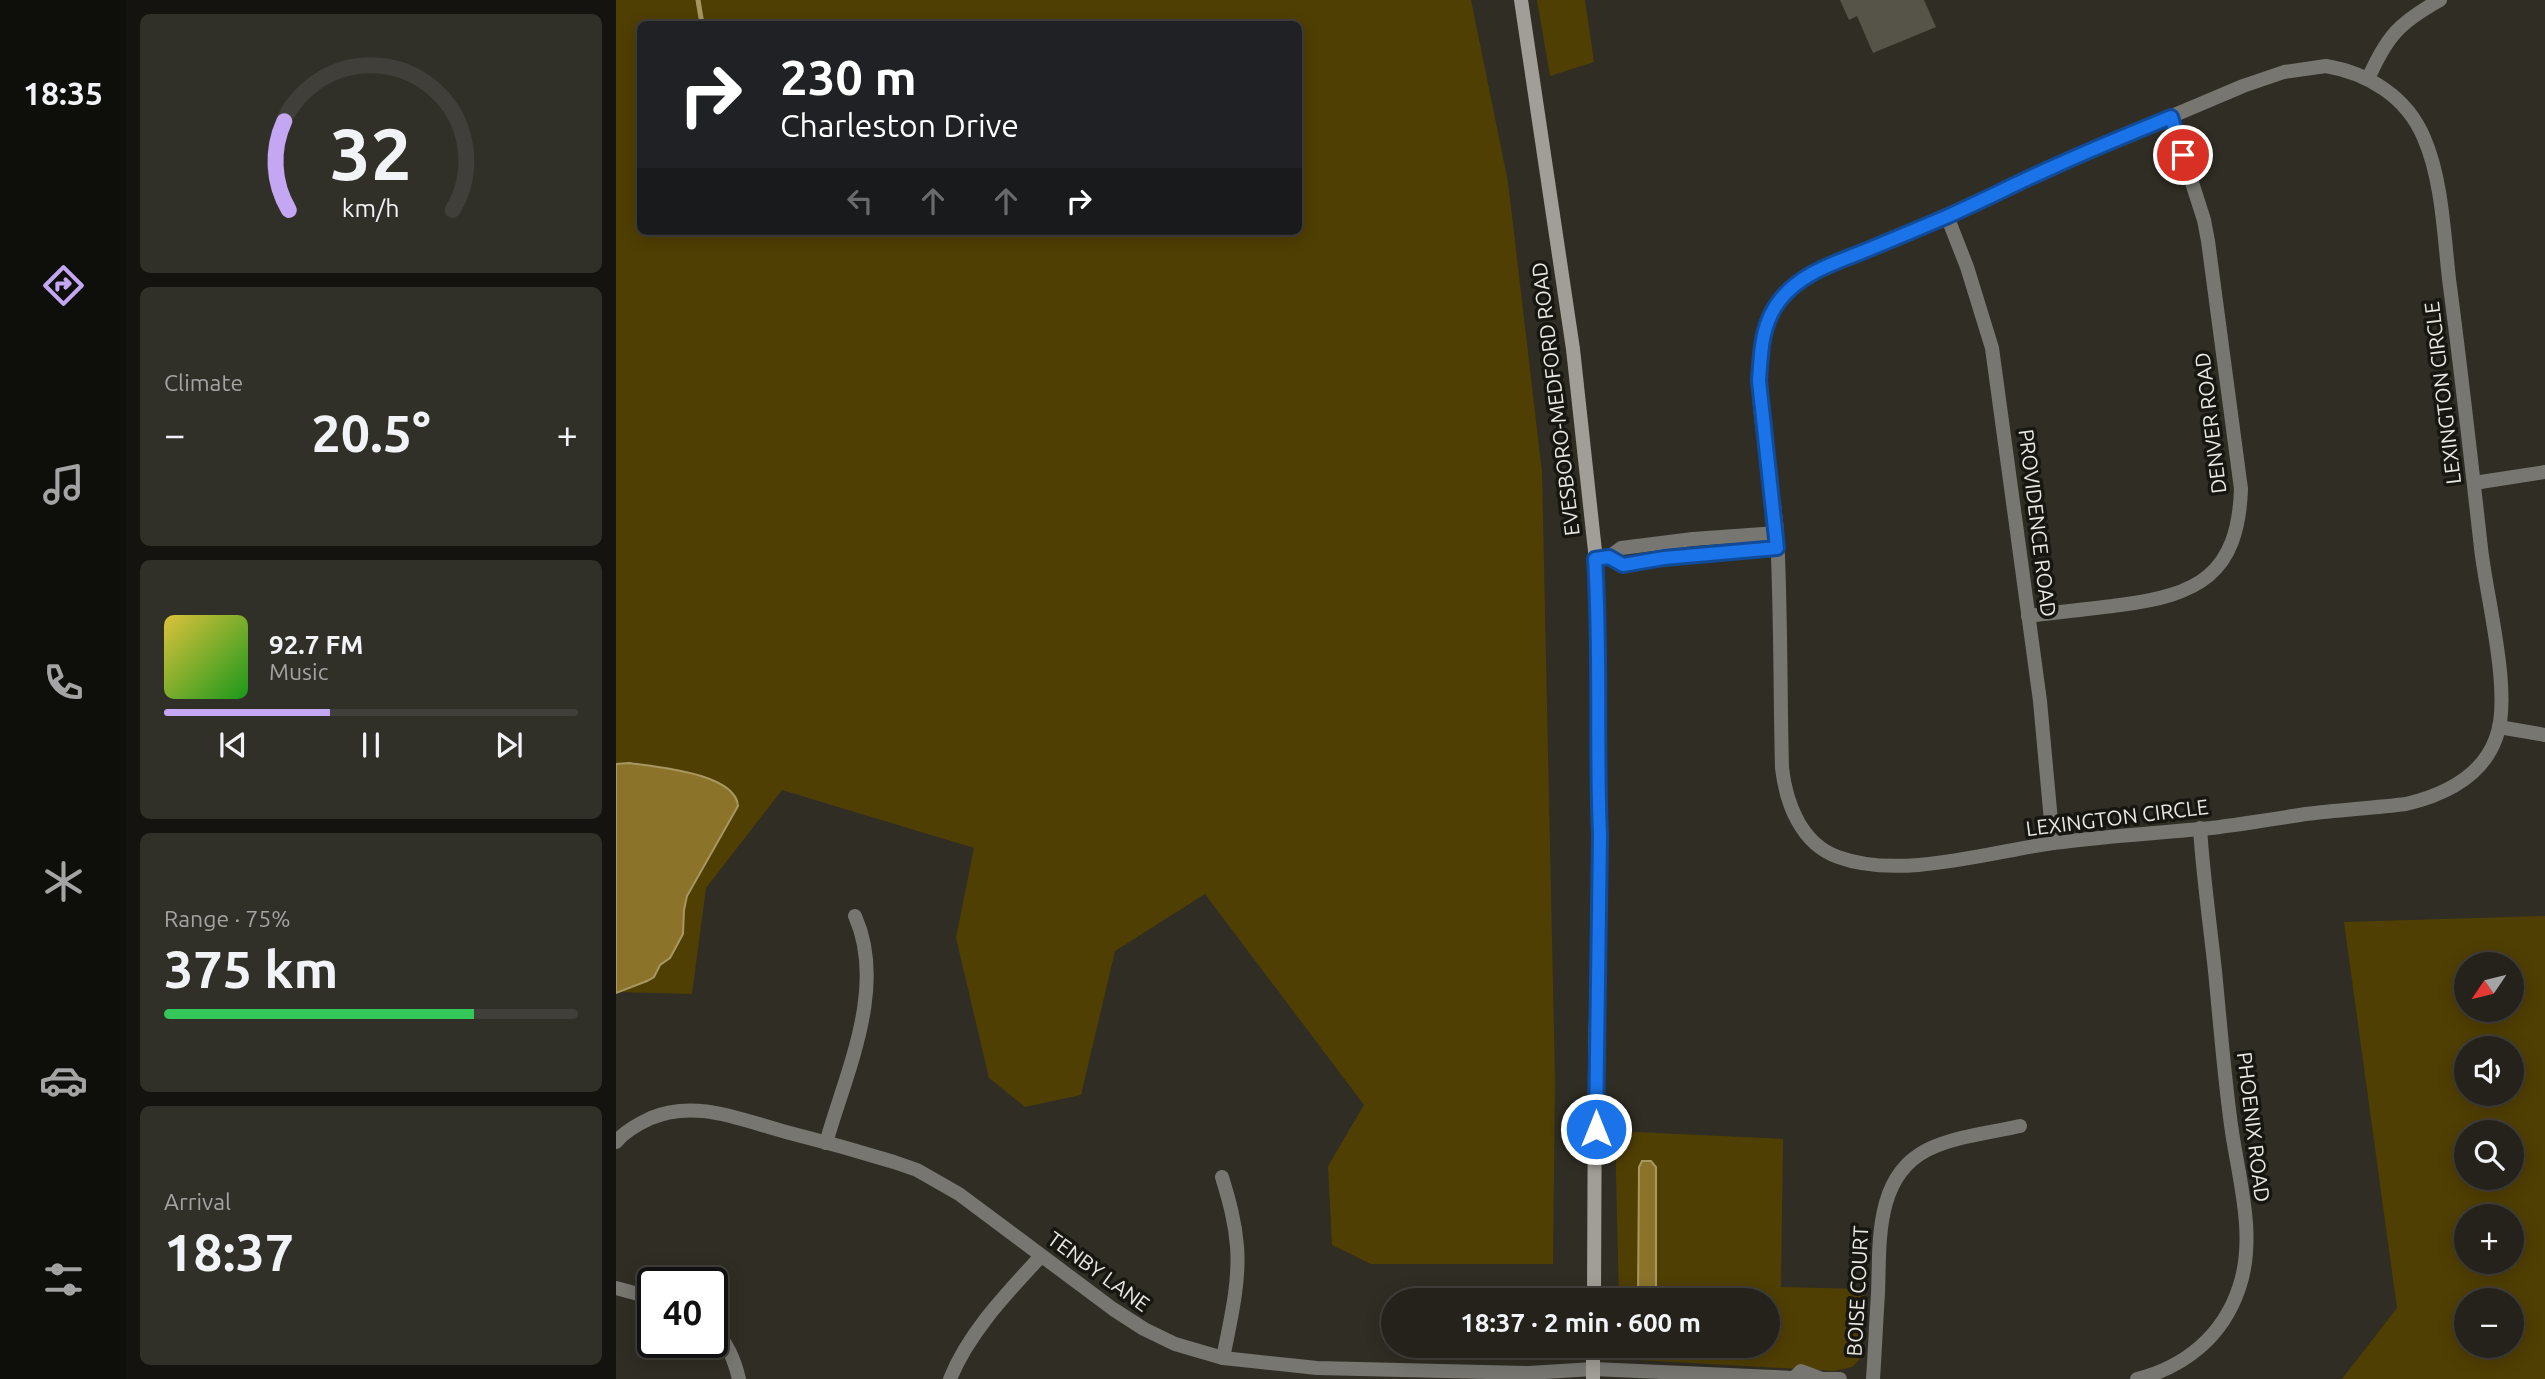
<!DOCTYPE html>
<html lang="en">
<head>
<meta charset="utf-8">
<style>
  :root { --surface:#24221b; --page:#302f28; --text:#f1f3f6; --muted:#a3a4a3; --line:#413f3a; --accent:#c3a7f2 }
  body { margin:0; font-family:Ubuntu,sans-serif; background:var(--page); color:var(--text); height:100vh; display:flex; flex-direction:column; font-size:26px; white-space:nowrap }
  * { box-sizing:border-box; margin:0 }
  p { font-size:23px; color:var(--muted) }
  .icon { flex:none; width:38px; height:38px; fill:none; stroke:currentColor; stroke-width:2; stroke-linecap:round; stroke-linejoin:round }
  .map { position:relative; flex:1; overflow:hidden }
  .drawer { display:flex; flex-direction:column; gap:14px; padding:14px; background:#14130f; width:490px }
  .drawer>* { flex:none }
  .top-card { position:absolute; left:21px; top:21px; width:665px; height:214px; border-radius:10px; box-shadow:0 4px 18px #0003,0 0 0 2px var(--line); background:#202124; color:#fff; overflow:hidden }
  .needle { width:46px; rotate:235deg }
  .buttons { position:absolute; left:1838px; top:952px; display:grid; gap:14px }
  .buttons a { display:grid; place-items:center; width:70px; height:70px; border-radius:50%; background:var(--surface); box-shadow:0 4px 18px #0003,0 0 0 2px var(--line); font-size:35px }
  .speed { position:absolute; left:21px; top:1267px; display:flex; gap:14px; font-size:35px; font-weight:700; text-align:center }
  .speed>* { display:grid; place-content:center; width:91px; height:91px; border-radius:50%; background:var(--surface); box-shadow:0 4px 18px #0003,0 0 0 2px var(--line); line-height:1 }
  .speed .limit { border:4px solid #111; border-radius:10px; background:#fff; color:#111 }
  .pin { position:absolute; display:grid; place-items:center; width:60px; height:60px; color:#fff; margin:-30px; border:4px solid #fff; border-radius:50%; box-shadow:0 2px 7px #0007 }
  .me { position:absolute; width:77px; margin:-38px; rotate:0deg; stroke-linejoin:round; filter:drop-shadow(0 0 5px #0008) }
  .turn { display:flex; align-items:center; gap:24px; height:147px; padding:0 28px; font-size:32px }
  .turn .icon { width:91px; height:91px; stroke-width:2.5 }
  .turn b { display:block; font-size:49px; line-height:60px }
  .lanes { display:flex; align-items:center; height:66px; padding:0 28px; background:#0003; justify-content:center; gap:35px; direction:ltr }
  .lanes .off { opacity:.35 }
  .big { font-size:52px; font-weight:700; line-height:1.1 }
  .drawer .tile { flex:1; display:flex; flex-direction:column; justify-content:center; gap:10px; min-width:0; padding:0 24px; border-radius:10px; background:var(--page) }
  .drawer .dial { align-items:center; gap:0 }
  .dial svg { height:182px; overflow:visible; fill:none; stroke:var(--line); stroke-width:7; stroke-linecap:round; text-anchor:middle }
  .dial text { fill:var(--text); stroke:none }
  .song { display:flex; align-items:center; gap:21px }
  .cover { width:84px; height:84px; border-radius:10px; background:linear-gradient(135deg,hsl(50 70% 55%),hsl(120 70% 35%)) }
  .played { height:7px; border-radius:4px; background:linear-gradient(90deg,var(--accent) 40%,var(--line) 40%) }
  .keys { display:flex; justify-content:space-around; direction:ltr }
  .heat { display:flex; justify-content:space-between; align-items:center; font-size:38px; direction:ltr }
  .charge { height:10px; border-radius:5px; background:linear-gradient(90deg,#34c759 75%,var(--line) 0) }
  .trip { position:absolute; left:765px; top:1288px; width:399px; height:70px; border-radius:35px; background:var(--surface); box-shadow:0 4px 18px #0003,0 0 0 2px var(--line); font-weight:700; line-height:70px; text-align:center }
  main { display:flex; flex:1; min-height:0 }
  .menu { display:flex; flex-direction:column; width:126px; justify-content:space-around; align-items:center; background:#0e0e0b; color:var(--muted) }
  .menu .icon { width:49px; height:49px }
  .menu .active { color:var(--accent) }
  .menu b { font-size:32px; color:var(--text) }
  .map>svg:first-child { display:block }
</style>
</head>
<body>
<main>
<nav class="menu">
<b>18:35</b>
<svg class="icon active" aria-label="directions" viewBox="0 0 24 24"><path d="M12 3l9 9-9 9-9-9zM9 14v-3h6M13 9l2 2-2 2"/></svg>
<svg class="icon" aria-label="music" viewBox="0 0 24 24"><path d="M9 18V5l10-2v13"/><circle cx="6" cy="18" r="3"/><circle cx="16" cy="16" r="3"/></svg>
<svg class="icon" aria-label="phone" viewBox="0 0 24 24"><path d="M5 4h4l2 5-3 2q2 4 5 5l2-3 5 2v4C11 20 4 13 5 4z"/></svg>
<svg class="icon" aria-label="climate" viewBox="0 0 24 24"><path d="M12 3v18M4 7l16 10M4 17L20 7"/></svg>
<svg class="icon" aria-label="car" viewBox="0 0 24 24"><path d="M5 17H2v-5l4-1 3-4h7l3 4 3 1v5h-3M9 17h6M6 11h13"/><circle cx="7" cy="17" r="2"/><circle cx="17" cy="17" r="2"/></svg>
<svg class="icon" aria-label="filters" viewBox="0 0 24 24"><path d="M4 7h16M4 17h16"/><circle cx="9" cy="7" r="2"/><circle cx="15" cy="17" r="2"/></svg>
</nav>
<section class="drawer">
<div class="tile dial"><svg viewBox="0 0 100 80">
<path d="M14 69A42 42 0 1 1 86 69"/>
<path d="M14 69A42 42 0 0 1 12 30" stroke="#c3a7f2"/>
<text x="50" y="56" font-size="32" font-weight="700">32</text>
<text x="50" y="72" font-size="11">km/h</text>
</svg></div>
<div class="tile"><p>Climate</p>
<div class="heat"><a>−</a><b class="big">20.5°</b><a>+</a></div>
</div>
<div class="tile">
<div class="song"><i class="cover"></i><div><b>92.7 FM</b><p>Music</p></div></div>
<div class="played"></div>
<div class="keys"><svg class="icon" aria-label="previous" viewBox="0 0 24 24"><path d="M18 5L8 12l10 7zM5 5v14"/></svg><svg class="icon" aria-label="pause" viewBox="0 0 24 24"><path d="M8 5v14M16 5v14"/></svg><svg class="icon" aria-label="next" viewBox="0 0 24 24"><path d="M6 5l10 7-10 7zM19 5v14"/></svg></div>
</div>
<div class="tile"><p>Range · 75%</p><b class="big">375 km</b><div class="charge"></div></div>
<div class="tile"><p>Arrival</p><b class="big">18:37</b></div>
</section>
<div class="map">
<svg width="1929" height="1379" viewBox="0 0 1929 1379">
  <rect width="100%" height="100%" fill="#302d24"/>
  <!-- green -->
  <g fill="#503f03" fill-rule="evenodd">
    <path d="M0,0H855L892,182L926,472L939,1080L937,1264H755L716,1245L712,1166L748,1105L589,894L499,951L465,1095L409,1107L373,1078L340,938L358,848L166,790L90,888L76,994L0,992ZM24,24H682V231H24Z"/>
    <polygon points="921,0 969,0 978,62 934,76"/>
    <path d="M1929,916V1379H1726L1781,1308L1728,922ZM1850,964H1895V1010H1850ZM1850,1048H1895V1094H1850ZM1850,1132H1895V1178H1850ZM1850,1216H1895V1262H1850ZM1850,1300H1895V1346H1850Z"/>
    <polygon points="999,1131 1167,1139 1165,1287 1248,1289 1247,1356 1236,1367 1218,1371 1022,1360 1007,1350 1006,1346 1152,1346 1152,1300 1003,1300"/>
  </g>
  <!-- water -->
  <g fill="#8b742a" stroke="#a89761" stroke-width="2">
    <path d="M13,763C39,767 120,773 122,806L71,896L68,910L67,934L54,958L44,965L38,977L31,981L0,993V764Z"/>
    <polygon points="1026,1161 1035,1161 1040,1167 1040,1300 1022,1300 1023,1167"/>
  </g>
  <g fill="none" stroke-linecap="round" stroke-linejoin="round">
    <!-- stream -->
    <polyline stroke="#a89761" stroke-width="5" points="82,0 86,24"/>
  </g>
  <!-- building -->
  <polygon fill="#565349" points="1224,0 1308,0 1320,27 1257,53 1241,16 1233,20"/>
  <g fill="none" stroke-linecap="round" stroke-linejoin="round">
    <!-- street -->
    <g stroke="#777671" stroke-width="14">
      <path d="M1710,66C1752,73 1791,97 1808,138C1826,179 1828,235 1833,279C1845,369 1855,459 1865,548C1870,596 1897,695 1880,738C1866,777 1828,795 1790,804C1757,808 1723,810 1690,814C1658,819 1627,824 1595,828C1543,833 1490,836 1437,843C1374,852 1284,880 1222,857C1185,844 1170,803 1166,768C1164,690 1165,612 1161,533C1157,472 1133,396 1147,337C1153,307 1173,288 1198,272L1282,237L1438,166L1627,86L1668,72Z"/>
      <path d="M1752,79C1771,36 1783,23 1824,0"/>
      <polyline points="1331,216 1351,267 1376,348 1424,701 1437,843"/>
      <polyline points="1858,483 1929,472"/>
      <polyline points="993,557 1005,548 1077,539 1161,533"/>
      <polyline points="979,559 993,557 1007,565 1048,558 1161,548"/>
      <path d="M1412,616C1443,612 1474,609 1504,605C1582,595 1622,575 1625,489L1592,241L1588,220L1555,117"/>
      <polyline points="1883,727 1929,735"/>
      <path d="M0,1142C9,1131 22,1124 35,1118C80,1099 125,1120 170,1132C206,1141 242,1151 278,1162L301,1170L343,1194L497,1309L528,1329L559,1344L607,1358L701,1368L913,1373L977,1369L1178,1378L1185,1371L1206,1379H1224"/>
      <path d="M210,1143C230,1072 271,988 239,916"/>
      <path d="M606,1177C613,1200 619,1221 621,1246C624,1283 614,1322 607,1358"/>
      <polyline points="0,1288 37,1298"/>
      <path d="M96,1327C111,1343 118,1358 123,1379"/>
      <path d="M334,1379C353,1332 391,1293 425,1256"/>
      <path d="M1257,1379C1259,1351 1260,1322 1262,1294C1264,1244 1258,1177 1311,1150C1339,1136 1374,1133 1404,1126"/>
      <path d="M1521,1379C1569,1367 1607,1336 1623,1288C1641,1236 1622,1177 1615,1125C1608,1074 1604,1022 1599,971C1594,924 1587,876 1584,828"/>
    </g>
    <!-- secondary -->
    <g stroke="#a19e97" stroke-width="14">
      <polyline points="905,0 957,349 979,551 983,695 984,835 979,1063 978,1300"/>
      <polyline points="977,1379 977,1346"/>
    </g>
  </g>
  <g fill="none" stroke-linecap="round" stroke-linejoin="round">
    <!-- route casing -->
    <g stroke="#114b97" stroke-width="18">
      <path id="route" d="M980,1129L984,835C980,743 985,651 979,559L993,557L1007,565L1048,558L1161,548L1143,381C1145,352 1145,324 1164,300C1186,272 1220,263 1251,250C1278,239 1304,228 1330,217C1366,201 1401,183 1437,167C1476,149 1516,133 1555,117L1567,155"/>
    </g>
    <!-- route -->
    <use href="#route" stroke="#1a73e8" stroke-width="12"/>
  </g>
  <g text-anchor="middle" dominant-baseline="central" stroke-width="7" stroke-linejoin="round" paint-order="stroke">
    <!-- street labels -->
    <g font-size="21" fill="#eae8e2" stroke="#171611">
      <text transform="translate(1826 393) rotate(-97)">LEXINGTON CIRCLE</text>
      <text transform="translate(939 399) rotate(-97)">EVESBORO-MEDFORD ROAD</text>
      <text transform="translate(1594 423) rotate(-97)">DENVER ROAD</text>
      <text transform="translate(1422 523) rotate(83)">PROVIDENCE ROAD</text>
      <text transform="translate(1501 817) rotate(-7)">LEXINGTON CIRCLE</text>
      <text transform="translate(1638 1127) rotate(83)">PHOENIX ROAD</text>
      <text transform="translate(483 1271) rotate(36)">TENBY LANE</text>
      <text transform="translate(1241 1291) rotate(-87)">BOISE COURT</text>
    </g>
  </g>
</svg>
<div class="buttons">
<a><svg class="needle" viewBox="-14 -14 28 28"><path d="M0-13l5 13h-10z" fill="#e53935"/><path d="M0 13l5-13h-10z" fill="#a3a4a3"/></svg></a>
<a><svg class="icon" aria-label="sound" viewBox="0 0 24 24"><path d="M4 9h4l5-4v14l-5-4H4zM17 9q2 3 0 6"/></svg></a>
<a><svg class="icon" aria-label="search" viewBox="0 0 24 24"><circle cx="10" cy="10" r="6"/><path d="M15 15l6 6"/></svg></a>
<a>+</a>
<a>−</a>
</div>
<div class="speed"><div class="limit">40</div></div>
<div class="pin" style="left:1567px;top:155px;background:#d93025"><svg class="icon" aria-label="arrive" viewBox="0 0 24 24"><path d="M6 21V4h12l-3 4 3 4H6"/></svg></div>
<svg class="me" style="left:980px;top:1129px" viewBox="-20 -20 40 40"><circle r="17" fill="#1a73e8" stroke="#fff" stroke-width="3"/><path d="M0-11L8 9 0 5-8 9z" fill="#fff"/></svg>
<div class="trip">18:37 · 2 min · 600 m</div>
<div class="top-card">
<div class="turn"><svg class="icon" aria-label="right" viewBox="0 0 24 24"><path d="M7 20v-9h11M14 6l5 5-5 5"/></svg><div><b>230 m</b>Charleston Drive</div></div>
<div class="lanes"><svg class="icon off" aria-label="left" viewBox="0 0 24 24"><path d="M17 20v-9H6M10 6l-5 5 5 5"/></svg><svg class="icon off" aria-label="ahead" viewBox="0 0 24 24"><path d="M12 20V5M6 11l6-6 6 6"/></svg><svg class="icon off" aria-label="ahead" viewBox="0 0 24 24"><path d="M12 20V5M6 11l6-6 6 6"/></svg><svg class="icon" aria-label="right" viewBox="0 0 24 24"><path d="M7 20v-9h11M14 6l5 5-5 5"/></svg></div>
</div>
</div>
</main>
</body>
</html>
